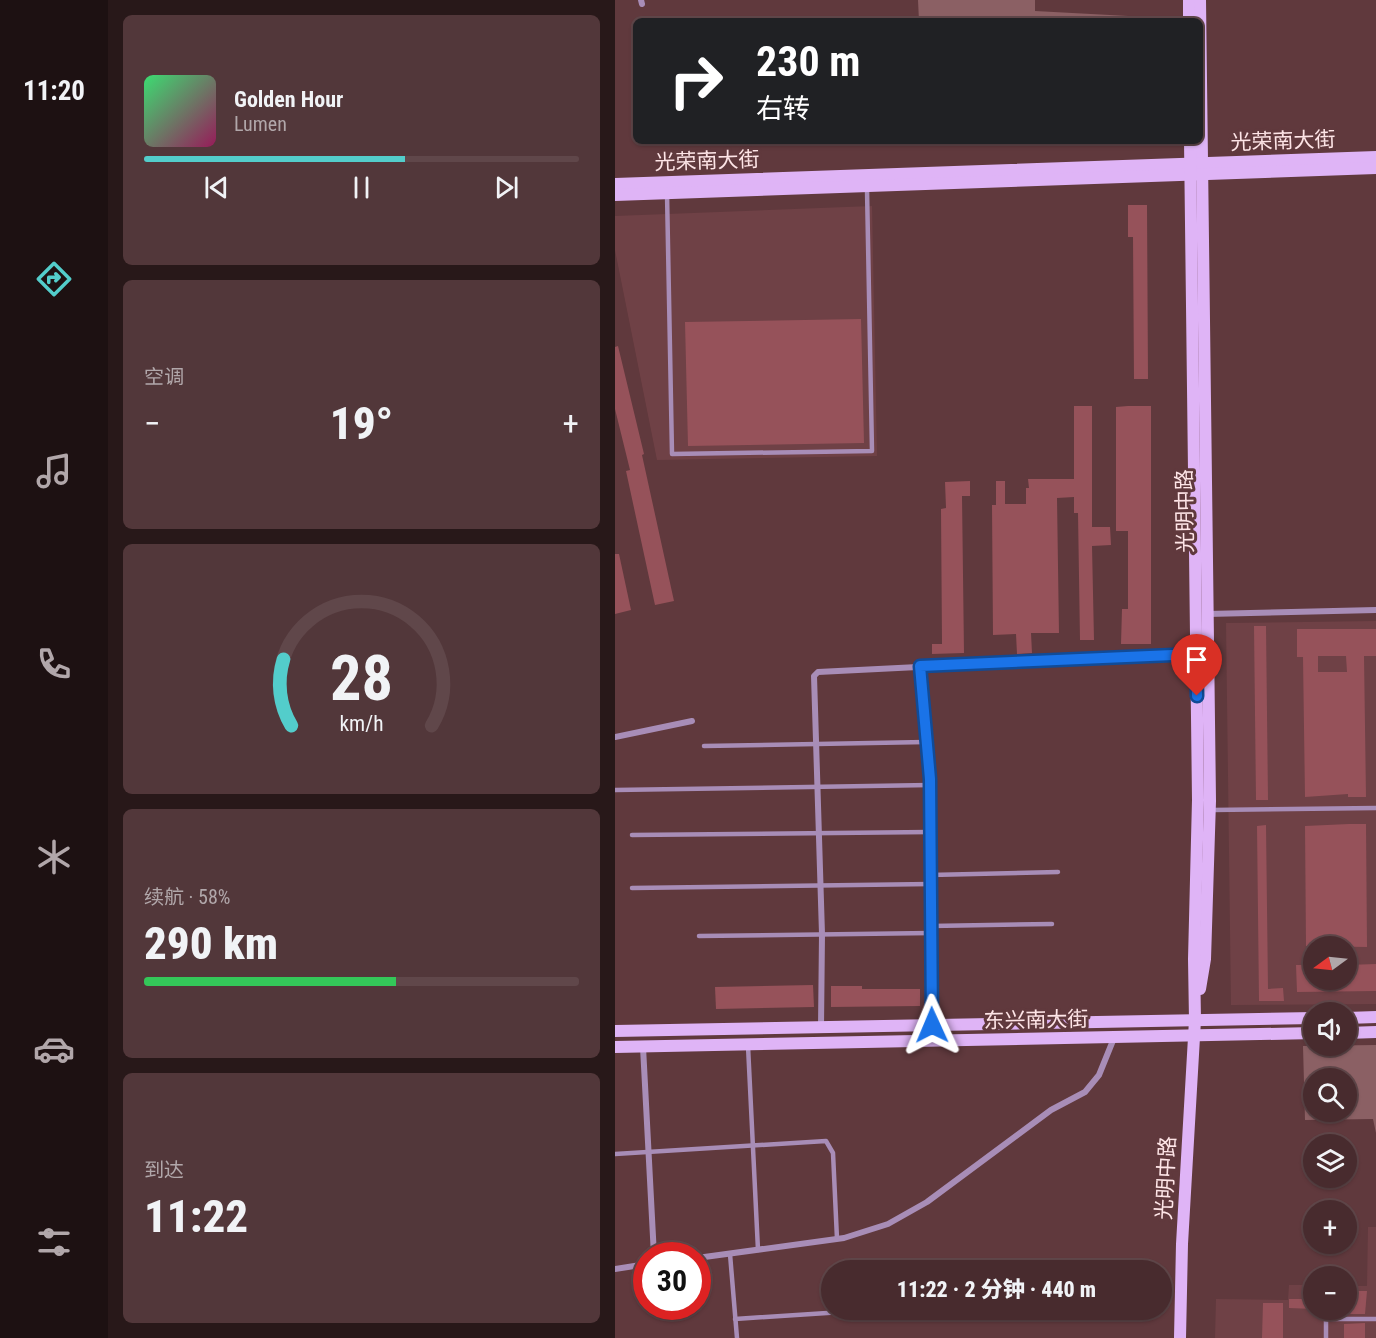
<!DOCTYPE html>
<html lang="zh">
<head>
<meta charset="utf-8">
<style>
  :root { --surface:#482b2e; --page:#52373a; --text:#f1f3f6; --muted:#b1a7aa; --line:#60474a; --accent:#53cdcb }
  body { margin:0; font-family:"Roboto Condensed","Noto Sans SC",sans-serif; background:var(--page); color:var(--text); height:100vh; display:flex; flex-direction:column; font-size:22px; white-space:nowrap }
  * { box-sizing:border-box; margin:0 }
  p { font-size:20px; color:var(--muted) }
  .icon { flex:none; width:33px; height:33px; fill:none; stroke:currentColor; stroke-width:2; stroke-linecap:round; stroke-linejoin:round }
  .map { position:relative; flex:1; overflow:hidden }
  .panel { display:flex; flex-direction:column; gap:15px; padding:15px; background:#281819; width:507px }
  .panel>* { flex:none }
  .hud { position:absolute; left:18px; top:18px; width:570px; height:126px; border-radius:9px; box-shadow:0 2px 4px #0004,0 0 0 2px var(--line); background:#202124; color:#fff; overflow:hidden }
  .needle { width:39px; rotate:255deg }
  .buttons { position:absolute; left:688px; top:936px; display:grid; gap:12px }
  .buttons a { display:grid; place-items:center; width:54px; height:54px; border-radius:50%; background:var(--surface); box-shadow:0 2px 4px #0004,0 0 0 2px var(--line); font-size:30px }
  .speed { position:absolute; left:18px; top:1242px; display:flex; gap:12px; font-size:30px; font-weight:700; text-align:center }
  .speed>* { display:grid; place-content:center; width:78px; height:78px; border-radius:50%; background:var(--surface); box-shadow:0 2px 4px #0004,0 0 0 2px var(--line); line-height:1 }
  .speed .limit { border:9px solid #d22; background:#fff; color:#111 }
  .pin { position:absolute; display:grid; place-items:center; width:51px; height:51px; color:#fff; margin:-62px -26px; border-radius:50% 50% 50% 0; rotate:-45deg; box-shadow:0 0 6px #0007 }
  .pin .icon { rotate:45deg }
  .me { position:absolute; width:66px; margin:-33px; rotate:359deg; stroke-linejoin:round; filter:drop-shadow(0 0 4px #0008) }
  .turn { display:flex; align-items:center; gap:21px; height:126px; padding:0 24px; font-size:27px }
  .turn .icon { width:78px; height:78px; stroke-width:2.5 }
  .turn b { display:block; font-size:42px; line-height:51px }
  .big { font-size:45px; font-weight:800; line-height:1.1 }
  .panel .tile { flex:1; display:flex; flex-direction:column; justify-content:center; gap:9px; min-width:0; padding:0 21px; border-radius:9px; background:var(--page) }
  .panel .dial { align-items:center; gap:0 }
  .dial svg { height:156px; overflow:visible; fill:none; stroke:var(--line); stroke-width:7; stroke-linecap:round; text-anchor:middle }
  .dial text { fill:var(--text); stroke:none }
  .song { display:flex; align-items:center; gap:18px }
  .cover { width:72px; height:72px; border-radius:9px; background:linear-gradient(135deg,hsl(140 70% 55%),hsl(330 70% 35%)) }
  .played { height:6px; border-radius:3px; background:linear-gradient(90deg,var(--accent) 60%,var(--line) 60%) }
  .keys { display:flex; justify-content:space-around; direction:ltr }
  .heat { display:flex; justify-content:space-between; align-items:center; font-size:33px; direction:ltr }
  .charge { height:9px; border-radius:4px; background:linear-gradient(90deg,#34c759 58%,var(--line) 0) }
  .trip { position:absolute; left:206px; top:1260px; width:351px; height:60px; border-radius:30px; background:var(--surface); box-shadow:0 2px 4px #0004,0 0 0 2px var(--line); font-weight:800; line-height:60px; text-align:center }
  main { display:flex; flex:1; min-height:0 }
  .tab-bar { display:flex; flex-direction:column; width:108px; justify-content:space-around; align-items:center; background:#1d1112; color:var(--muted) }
  .tab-bar .icon { width:42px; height:42px }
  .tab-bar .current { color:var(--accent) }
  .tab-bar b { font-size:27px; color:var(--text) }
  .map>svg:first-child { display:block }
</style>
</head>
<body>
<main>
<nav class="tab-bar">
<b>11:20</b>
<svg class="icon current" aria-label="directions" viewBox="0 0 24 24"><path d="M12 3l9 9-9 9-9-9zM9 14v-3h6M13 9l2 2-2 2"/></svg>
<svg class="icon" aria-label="music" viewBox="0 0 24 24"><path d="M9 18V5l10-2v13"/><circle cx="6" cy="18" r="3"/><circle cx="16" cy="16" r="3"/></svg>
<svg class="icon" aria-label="phone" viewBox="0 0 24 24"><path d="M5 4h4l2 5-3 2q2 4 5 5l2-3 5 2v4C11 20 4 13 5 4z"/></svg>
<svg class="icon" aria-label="climate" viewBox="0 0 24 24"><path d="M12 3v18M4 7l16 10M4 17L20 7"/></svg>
<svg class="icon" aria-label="car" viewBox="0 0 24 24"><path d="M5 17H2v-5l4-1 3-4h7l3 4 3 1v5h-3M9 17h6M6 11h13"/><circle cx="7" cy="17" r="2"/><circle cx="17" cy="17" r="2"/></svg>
<svg class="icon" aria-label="filters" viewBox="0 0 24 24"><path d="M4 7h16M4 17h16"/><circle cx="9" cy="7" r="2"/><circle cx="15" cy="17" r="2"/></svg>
</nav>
<section class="panel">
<div class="tile">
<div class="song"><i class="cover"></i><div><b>Golden Hour</b><p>Lumen</p></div></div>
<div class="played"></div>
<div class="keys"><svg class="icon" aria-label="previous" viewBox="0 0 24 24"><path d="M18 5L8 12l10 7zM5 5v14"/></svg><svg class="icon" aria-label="pause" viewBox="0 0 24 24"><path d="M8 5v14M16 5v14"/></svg><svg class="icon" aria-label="next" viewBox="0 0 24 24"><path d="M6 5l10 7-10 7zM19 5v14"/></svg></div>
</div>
<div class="tile"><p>空调</p>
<div class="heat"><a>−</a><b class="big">19°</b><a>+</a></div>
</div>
<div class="tile dial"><svg viewBox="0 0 100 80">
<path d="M14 69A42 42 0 1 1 86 69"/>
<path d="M14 69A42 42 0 0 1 10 35" stroke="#53cdcb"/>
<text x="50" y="56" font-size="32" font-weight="700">28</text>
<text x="50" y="72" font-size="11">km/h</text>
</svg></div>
<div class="tile"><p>续航 · 58%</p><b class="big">290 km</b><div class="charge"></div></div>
<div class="tile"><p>到达</p><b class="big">11:22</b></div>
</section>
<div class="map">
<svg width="761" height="1338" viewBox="0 0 761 1338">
  <rect width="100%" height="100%" fill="#60393d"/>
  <!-- built -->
  <g fill="#6f4146" fill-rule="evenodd">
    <polygon points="257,206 262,456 42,460 0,250 0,216"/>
    <path d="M761,621V1004L616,1005L611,623ZM699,946H732V980H699Z"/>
    <polygon points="753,1227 761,1227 761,1338 600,1338 601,1299 673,1300 674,1285 699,1285 699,1310 732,1310 732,1286 752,1286"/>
  </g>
  <!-- green -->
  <g fill="#8b6064" fill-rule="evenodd">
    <polygon points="303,0 420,0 420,11 532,17 532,21 304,21"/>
    <path d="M761,1045V1133L758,1119L690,1120L688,1046ZM699,1078H732V1112H699Z"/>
  </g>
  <!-- building -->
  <g fill="#96525a" fill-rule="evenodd">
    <polygon points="513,205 532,205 533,379 519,379 518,237 513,237"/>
    <polygon points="246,319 249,443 73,446 70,322"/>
    <polygon points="3,346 29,454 27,455 59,601 40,605 11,471 15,470 0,409 0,347"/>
    <polygon points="459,406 477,406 477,527 495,527 496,545 477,546 479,640 465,640 463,513 459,513 459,497 442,498 444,633 416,633 417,653 402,654 401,634 378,635 377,505 381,505 381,481 390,481 390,504 411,504 411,488 414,488 413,479 459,479"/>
    <polygon points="513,406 536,406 536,644 506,644 507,609 513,609 513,531 501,531 501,407"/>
    <polygon points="355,481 355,496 347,496 349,653 317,654 317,644 327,644 326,509 331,508 330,482"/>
    <polygon points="0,554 4,554 16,610 0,614"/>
    <polygon points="639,626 651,626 653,800 641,800"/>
    <path d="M682,629H761V656H749L751,797H733V794L690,797L688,657H682ZM703,656H731L732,672H703Z"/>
    <polygon points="734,824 751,824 752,947 691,946 690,826"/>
    <polygon points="651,825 653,989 668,988 669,1001 644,1001 642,826"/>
    <polygon points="761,964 761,991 682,992 681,965 699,965 699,980 732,980 732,965"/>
    <polygon points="198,985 199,1007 101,1009 100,987"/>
    <polygon points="216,986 247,986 247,989 305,989 305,1006 216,1007"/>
    <polygon points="732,1291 752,1291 750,1314 732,1314"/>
    <polygon points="674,1299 699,1299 699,1309 674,1308"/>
    <polygon points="648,1303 668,1303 668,1338 647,1338"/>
    <polygon points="750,1323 750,1338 729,1338 729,1324"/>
  </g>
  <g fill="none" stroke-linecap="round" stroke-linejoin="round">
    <!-- lane -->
    <g stroke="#a88db7" stroke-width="4.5">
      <polyline points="52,193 57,454 257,451 252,189"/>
      <polyline points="89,746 311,742"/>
      <polyline points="0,790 315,785"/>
      <polyline points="597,810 761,808"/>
      <polyline points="17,835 315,832"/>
      <polyline points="315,875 443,872"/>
      <polyline points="17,888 316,884"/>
      <polyline points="316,926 437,924"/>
      <polyline points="84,936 316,933"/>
      <polyline points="133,1046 143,1250"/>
      <polyline points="0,1154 211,1141 218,1153 222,1239"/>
      <polyline points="115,1254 122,1338"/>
      <polyline points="120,1319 258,1310"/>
      <polyline points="711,1338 711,1319 761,1319"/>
    </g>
    <!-- street -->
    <g stroke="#a88db7" stroke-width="6">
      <polyline points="26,0 27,4"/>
      <polyline points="592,614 761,610"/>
      <polyline points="305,666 315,779 317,1025"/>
      <polyline points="0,737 77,721"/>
      <polyline points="206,1027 207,934 199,676 203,672 581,653"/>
      <polyline points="28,1047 39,1256"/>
      <polyline points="82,1258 229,1238 273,1224 312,1202 436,1110 470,1092 484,1075 499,1038"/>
      <polyline points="0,1269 32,1264"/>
    </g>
    <!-- secondary -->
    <g stroke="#dfb4f6" stroke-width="12">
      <polyline points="574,0 574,21"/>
      <polyline points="585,0 595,801 590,959 585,989"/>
      <polyline points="0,184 761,157"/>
      <polyline points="0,195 761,168"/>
      <polyline points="732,1018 761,1017"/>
      <polyline points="0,1031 699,1018"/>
      <polyline points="732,1033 761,1032"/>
      <polyline points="0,1047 699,1033"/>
      <polyline points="565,1338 567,1244 580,1020 579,959 583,800 575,141"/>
    </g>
  </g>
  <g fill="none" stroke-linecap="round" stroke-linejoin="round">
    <!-- route casing -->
    <g stroke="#114b97" stroke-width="15">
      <polyline id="route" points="317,1025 315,779 305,666 581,654 582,696"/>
    </g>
    <!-- route -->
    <use href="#route" stroke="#1a73e8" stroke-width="10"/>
  </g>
  <g text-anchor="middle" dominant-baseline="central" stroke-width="6" stroke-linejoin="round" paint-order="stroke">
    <!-- street labels -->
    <g font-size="21" fill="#fee5e7" stroke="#60393d">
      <text transform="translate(668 141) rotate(-2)">光荣南大街</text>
      <text transform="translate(92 161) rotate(-2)">光荣南大街</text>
      <text transform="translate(570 511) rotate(-91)">光明中路</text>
      <text transform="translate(421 1020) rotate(-1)">东兴南大街</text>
      <text transform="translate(551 1178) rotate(-87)">光明中路</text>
    </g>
  </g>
</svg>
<div class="buttons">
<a><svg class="needle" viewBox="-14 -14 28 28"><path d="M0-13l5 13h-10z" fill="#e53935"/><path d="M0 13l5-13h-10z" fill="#b1a7aa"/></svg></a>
<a><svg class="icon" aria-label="sound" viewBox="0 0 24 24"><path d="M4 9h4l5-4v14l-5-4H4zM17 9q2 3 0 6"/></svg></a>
<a><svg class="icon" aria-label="search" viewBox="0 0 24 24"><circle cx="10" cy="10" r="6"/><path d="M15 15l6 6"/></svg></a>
<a><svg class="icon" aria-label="layers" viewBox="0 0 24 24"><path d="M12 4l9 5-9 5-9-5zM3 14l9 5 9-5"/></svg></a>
<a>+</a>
<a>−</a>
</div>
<div class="speed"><div class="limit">30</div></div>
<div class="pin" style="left:582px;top:696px;background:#d93025"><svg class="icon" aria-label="arrive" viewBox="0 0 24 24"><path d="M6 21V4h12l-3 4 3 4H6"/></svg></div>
<svg class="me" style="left:317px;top:1025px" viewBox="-20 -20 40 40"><path d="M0-17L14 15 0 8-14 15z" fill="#1a73e8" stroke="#fff" stroke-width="4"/></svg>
<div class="trip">11:22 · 2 分钟 · 440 m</div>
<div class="hud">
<div class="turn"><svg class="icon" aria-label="right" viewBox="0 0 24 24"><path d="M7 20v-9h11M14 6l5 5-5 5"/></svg><div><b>230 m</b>右转</div></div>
</div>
</div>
</main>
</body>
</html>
